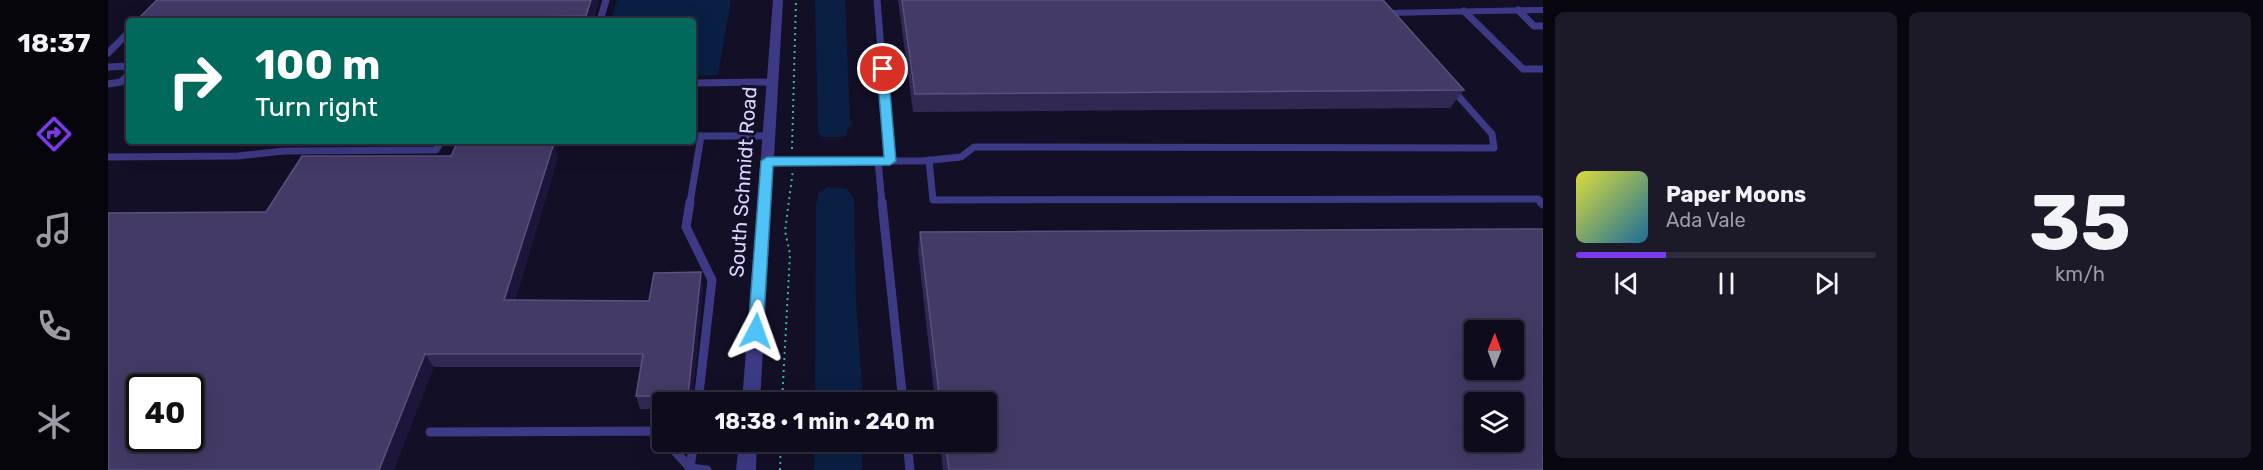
<!DOCTYPE html>
<html lang="en">
<head>
<meta charset="utf-8">
<style>
  :root { --surface:#0e0b1c; --page:#1c1929; --text:#f1f3f6; --muted:#9b9ba3; --line:#2e2b3b; --accent:#7c3aed }
  body { margin:0; font-family:Rubik,sans-serif; background:var(--page); color:var(--text); height:100vh; display:flex; flex-direction:column; font-size:22px; white-space:nowrap }
  * { box-sizing:border-box; margin:0 }
  p { font-size:20px; color:var(--muted) }
  .icon { flex:none; width:33px; height:33px; fill:none; stroke:currentColor; stroke-width:2; stroke-linecap:round; stroke-linejoin:round }
  .map { position:relative; flex:1; overflow:hidden }
  .panel { display:flex; flex-direction:column; gap:12px; padding:12px; background:#08060f; width:720px }
  .panel>* { flex:none }
  .hud { position:absolute; left:18px; top:18px; width:570px; height:126px; border-radius:6px; box-shadow:0 6px 24px #0002,0 0 0 2px var(--line); background:#00695c; color:#fff; overflow:hidden }
  .needle { width:39px; rotate:1deg }
  .buttons { position:absolute; left:1356px; top:320px; display:grid; gap:12px }
  .buttons a { display:grid; place-items:center; width:60px; height:60px; border-radius:6px; background:var(--surface); box-shadow:0 6px 24px #0002,0 0 0 2px var(--line); font-size:30px }
  .speed { position:absolute; left:18px; top:374px; display:flex; gap:12px; font-size:30px; font-weight:700; text-align:center }
  .speed>* { display:grid; place-content:center; width:78px; height:78px; border-radius:50%; background:var(--surface); box-shadow:0 6px 24px #0002,0 0 0 2px var(--line); line-height:1 }
  .speed .limit { border:3px solid #111; border-radius:9px; background:#fff; color:#111 }
  .pin { position:absolute; display:grid; place-items:center; width:51px; height:51px; color:#fff; margin:-26px; border:3px solid #fff; border-radius:50%; box-shadow:0 2px 6px #0007 }
  .me { position:absolute; width:66px; margin:-33px; rotate:4deg; stroke-linejoin:round; filter:drop-shadow(0 0 4px #0008) }
  .turn { display:flex; align-items:center; gap:21px; height:126px; padding:0 30px; font-size:27px }
  .turn .icon { width:78px; height:78px; stroke-width:2.5 }
  .turn b { display:block; font-size:42px; line-height:51px }
  .panel .widget { flex:1; display:flex; flex-direction:column; justify-content:center; gap:9px; min-width:0; padding:0 21px; border-radius:9px; background:var(--page) }
  .panel .dial { align-items:center; gap:0 }
  .dial b { font-size:78px; line-height:1 }
  .song { display:flex; align-items:center; gap:18px }
  .cover { width:72px; height:72px; border-radius:9px; background:linear-gradient(135deg,hsl(60 70% 55%),hsl(200 70% 35%)) }
  .played { height:6px; border-radius:3px; background:linear-gradient(90deg,var(--accent) 30%,var(--line) 30%) }
  .keys { display:flex; justify-content:space-around; direction:ltr }
  .panel .tiles { flex:1; display:grid; gap:12px; grid-template-columns:repeat(2,1fr) }
  .trip { position:absolute; left:544px; top:392px; width:345px; height:60px; border-radius:6px; background:var(--surface); box-shadow:0 6px 24px #0002,0 0 0 2px var(--line); font-weight:700; line-height:60px; text-align:center }
  main { display:flex; flex:1; min-height:0 }
  .tab-bar { display:flex; flex-direction:column; width:108px; justify-content:space-around; align-items:center; background:#06040b; color:var(--muted) }
  .tab-bar .icon { width:42px; height:42px }
  .tab-bar .selected { color:var(--accent) }
  .tab-bar b { font-size:27px; color:var(--text) }
  .map>svg:first-child { display:block }
</style>
</head>
<body>
<main>
<nav class="tab-bar">
<b>18:37</b>
<svg class="icon selected" aria-label="directions" viewBox="0 0 24 24"><path d="M12 3l9 9-9 9-9-9zM9 14v-3h6M13 9l2 2-2 2"/></svg>
<svg class="icon" aria-label="music" viewBox="0 0 24 24"><path d="M9 18V5l10-2v13"/><circle cx="6" cy="18" r="3"/><circle cx="16" cy="16" r="3"/></svg>
<svg class="icon" aria-label="phone" viewBox="0 0 24 24"><path d="M5 4h4l2 5-3 2q2 4 5 5l2-3 5 2v4C11 20 4 13 5 4z"/></svg>
<svg class="icon" aria-label="climate" viewBox="0 0 24 24"><path d="M12 3v18M4 7l16 10M4 17L20 7"/></svg>
</nav>
<div class="map">
<svg width="1435" height="470" viewBox="0 0 1435 470">
  <rect width="100%" height="100%" fill="#130f26"/>
  <!-- water -->
  <g fill="#0a1f44">
    <polygon points="509,0 623,0 610,75 585,76 585,21 503,21"/>
    <polygon points="707,0 737,0 742,121 745,124 740,127 739,135 734,137 714,137 710,132"/>
    <polygon points="720,187 739,189 746,199 748,302 755,402 707,402 708,204 711,192"/>
    <rect x="706" y="441" width="48" height="29"/>
  </g>
  <g fill="none" stroke-linecap="round" stroke-linejoin="round">
    <!-- path -->
    <g stroke="#2fb8b0" stroke-width="2" stroke-dasharray="2 4" stroke-linecap="butt">
      <polyline points="684,149 688,0"/>
      <polyline points="674,402 682,254 677,231 685,170"/>
      <polyline points="672,470 673,441"/>
    </g>
    <!-- service-far1 -->
    <g stroke="#3d3a85" stroke-width="7">
      <polyline points="769,0 782,161"/>
      <polyline points="1410,10 1426,26 1435,26"/>
      <polyline points="1356,11 1415,69 1435,69"/>
      <polyline points="492,21 498,0"/>
      <polyline points="0,53 21,32"/>
      <polyline points="0,67 21,66"/>
      <polyline points="585,83 664,82"/>
      <polyline points="0,84 13,82 21,74"/>
      <polyline points="593,136 661,136"/>
      <polyline points="0,157 130,156 176,151 328,150 333,141"/>
      <polyline points="821,160 825,200 1430,199 1434,203"/>
      <polyline points="659,161 814,161 853,157 866,147 1386,148 1384,134 1344,89"/>
      <polyline points="770,161 774,203"/>
      <polyline points="582,203 593,136 585,136"/>
    </g>
    <!-- service -->
    <g stroke="#3d3a85" stroke-width="9">
      <polyline points="582,202 578,227 604,280 590,402"/>
      <polyline points="774,202 795,402"/>
      <polyline points="1433,202 1435,204"/>
      <polyline points="322,432 548,431 555,438"/>
      <polyline points="558,441 582,468 599,470"/>
      <polyline points="799,441 802,470"/>
      <polyline points="582,468 586,441"/>
    </g>
    <!-- minor -->
    <polygon fill="#3d3a85" fill-rule="evenodd" points="1435,7 1435,13 1278,16 1272,13 1278,10"/>
    <!-- tertiary -->
    <g fill="#3d3a85" fill-rule="evenodd">
      <polygon points="665,0 675,0 652,402 634,402"/>
      <polygon points="631,441 649,441 648,470 628,470"/>
    </g>
  </g>
  <!-- wall -->
  <g fill="#312854">
    <polygon points="49,0 491,0 485,21 28,21"/>
    <polygon points="790,0 1275,0 1356,90 1342,108 805,112"/>
    <polygon points="425,141 424,143 450,157 407,300 541,301 595,286 584,402 555,402 555,409 532,409 528,396 533,367 326,367 158,212 343,156"/>
    <polygon points="812,232 1435,470 835,470 832,441 879,441 879,402 827,402 810,250"/>
  </g>
  <!-- shaded-wall -->
  <g fill="#1d163a">
    <polygon points="483,0 491,0 485,21 480,21 478,16"/>
    <polygon points="415,141 425,141 419,157 414,143"/>
    <polygon points="446,143 450,157 403,313 396,300"/>
    <polygon points="593,272 595,286 584,402 581,402 580,396"/>
    <polygon points="317,354 326,367 286,470 271,470"/>
  </g>
  <!-- building -->
  <g fill="#433a66" stroke="#5a527e" stroke-width="1.5" fill-rule="evenodd">
    <polygon points="49,0 483,0 478,16 204,21 28,21"/>
    <polygon points="794,0 1275,0 1356,90 807,94"/>
    <path d="M350,141H415L414,143H446L396,300L541,301L546,273L593,272L580,396H528L535,354H317L271,470H0V213L158,212L194,156H343ZM32,387H82V438H32Z"/>
    <path d="M1435,229V470H841L837,441H879V402H832L812,232ZM1366,330H1406V369H1366ZM1366,402H1406V441H1366Z"/>
  </g>
  <!-- route -->
  <polygon fill="#4fc3f7" stroke="#337fa1" stroke-width="1.5" points="775,66 780,69 788,161 782,165 665,166 655,331 653,336 648,337 642,336 640,331 653,161 659,157 776,157 769,69"/>
  <g text-anchor="middle" dominant-baseline="central" stroke-width="6" stroke-linejoin="round" paint-order="stroke">
    <!-- street labels -->
    <g font-size="20" fill="#d9d4ff" stroke="#130f26">
      <text transform="translate(635 182) rotate(-86)">South Schmidt Road</text>
    </g>
  </g>
</svg>
<div class="buttons">
<a><svg class="needle" viewBox="-14 -14 28 28"><path d="M0-13l5 13h-10z" fill="#e53935"/><path d="M0 13l5-13h-10z" fill="#9b9ba3"/></svg></a>
<a><svg class="icon" aria-label="layers" viewBox="0 0 24 24"><path d="M12 4l9 5-9 5-9-5zM3 14l9 5 9-5"/></svg></a>
</div>
<div class="speed"><div class="limit">40</div></div>
<div class="pin" style="left:775px;top:69px;background:#d93025"><svg class="icon" aria-label="arrive" viewBox="0 0 24 24"><path d="M6 21V4h12l-3 4 3 4H6"/></svg></div>
<svg class="me" style="left:648px;top:331px" viewBox="-20 -20 40 40"><path d="M0-17L14 15 0 8-14 15z" fill="#4fc3f7" stroke="#fff" stroke-width="4"/></svg>
<div class="trip">18:38 · 1 min · 240 m</div>
<div class="hud">
<div class="turn"><svg class="icon" aria-label="right" viewBox="0 0 24 24"><path d="M7 20v-9h11M14 6l5 5-5 5"/></svg><div><b>100 m</b>Turn right</div></div>
</div>
</div>
<section class="panel">
<div class="tiles">
<div class="widget">
<div class="song"><i class="cover"></i><div><b>Paper Moons</b><p>Ada Vale</p></div></div>
<div class="played"></div>
<div class="keys"><svg class="icon" aria-label="previous" viewBox="0 0 24 24"><path d="M18 5L8 12l10 7zM5 5v14"/></svg><svg class="icon" aria-label="pause" viewBox="0 0 24 24"><path d="M8 5v14M16 5v14"/></svg><svg class="icon" aria-label="next" viewBox="0 0 24 24"><path d="M6 5l10 7-10 7zM19 5v14"/></svg></div>
</div>
<div class="widget dial"><b>35</b><p>km/h</p></div>
</div>
</section>
</main>
</body>
</html>
